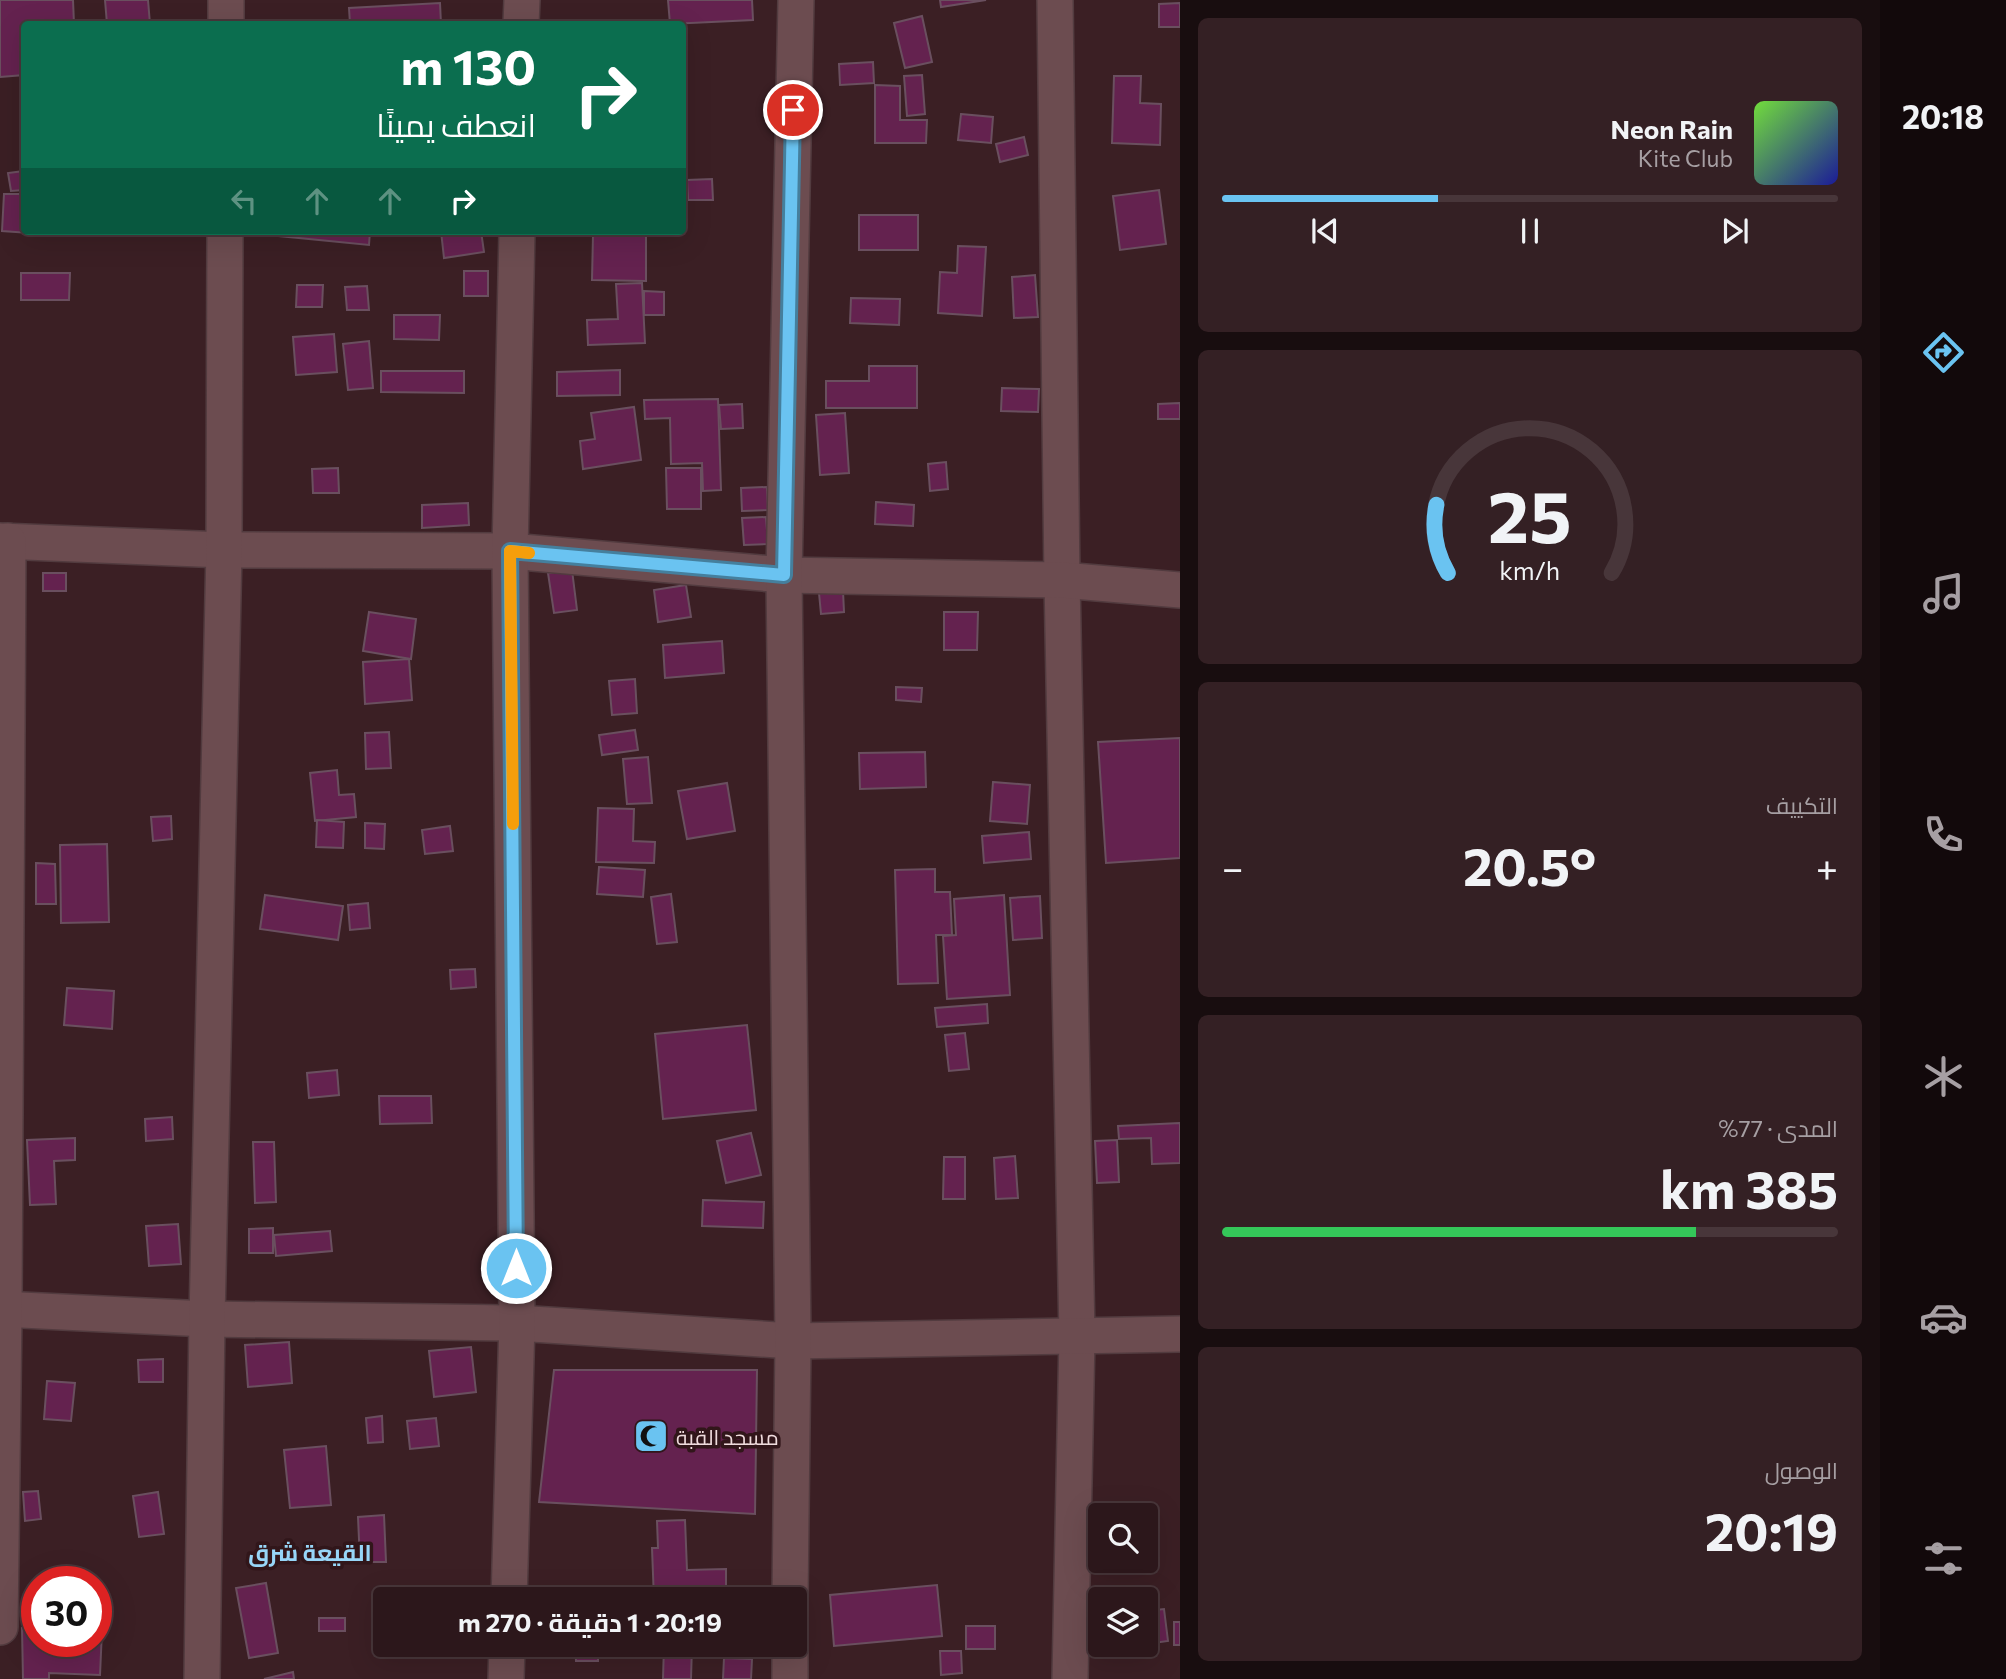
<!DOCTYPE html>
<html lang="ar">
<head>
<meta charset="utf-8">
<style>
  :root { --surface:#2c171b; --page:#342024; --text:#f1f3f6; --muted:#a69fa3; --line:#48363a; --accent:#6ac3f1 }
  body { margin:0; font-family:Commissioner,Cairo,sans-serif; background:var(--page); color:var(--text); direction:rtl; height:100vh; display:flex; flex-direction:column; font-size:26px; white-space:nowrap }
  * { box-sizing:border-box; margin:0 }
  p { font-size:23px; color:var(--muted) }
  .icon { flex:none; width:38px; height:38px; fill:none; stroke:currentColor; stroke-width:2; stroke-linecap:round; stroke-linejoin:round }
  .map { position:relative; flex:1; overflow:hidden; direction:ltr }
  .panel { display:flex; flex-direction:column; gap:18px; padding:18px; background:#180d0f; width:700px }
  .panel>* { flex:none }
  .banner { position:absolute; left:21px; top:21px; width:665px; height:214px; border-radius:7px; box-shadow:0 7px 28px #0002,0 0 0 2px var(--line); direction:rtl; background:#0b6e4f; color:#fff; overflow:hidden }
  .fabs { position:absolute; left:1088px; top:1503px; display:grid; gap:14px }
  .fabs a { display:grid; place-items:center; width:70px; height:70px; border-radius:7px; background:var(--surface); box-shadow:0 7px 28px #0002,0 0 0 2px var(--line); font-size:35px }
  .speed { position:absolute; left:21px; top:1566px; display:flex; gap:14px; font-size:35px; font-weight:700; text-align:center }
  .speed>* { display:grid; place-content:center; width:91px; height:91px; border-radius:50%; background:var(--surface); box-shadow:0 7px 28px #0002,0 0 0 2px var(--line); line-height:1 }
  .speed .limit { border:10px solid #d22; background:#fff; color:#111 }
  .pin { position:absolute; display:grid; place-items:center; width:60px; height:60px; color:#fff; margin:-30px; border:4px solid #fff; border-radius:50%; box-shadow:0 2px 7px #0007 }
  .me { position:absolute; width:77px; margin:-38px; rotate:0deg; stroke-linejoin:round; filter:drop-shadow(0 0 5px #0008) }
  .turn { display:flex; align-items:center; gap:24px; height:147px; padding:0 35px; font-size:32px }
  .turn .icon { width:91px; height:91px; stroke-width:2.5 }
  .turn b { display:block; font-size:49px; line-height:60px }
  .lanes { display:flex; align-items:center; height:66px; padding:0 35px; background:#0003; justify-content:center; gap:35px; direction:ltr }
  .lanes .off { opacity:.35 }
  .big { font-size:52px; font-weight:700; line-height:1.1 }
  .panel .tile { flex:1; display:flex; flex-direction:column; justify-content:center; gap:10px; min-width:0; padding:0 24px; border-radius:10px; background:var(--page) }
  .panel .dial { align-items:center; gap:0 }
  .dial svg { height:182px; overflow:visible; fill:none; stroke:var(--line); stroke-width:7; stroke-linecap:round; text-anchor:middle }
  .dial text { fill:var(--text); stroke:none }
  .song { display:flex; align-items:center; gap:21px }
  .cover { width:84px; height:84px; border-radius:10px; background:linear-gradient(135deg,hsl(100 70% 55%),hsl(240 70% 35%)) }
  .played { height:7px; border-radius:4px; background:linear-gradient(90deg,var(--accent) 35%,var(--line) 35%) }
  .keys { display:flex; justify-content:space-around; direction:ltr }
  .heat { display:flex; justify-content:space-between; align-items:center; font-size:38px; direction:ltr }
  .charge { height:10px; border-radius:5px; background:linear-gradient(90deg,#34c759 77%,var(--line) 0) }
  .trip { position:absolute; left:373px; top:1587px; width:434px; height:70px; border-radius:7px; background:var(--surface); box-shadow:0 7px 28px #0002,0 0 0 2px var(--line); font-weight:700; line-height:70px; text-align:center; direction:rtl }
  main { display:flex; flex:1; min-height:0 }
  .menu { display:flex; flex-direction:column; width:126px; justify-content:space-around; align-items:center; background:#12090b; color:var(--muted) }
  .menu .icon { width:49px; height:49px }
  .menu .active { color:var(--accent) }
  .menu b { font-size:32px; color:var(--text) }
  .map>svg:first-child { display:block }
</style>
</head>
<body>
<main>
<nav class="menu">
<b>20:18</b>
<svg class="icon active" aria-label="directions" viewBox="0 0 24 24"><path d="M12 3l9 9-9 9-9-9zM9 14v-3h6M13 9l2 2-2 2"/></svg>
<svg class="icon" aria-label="music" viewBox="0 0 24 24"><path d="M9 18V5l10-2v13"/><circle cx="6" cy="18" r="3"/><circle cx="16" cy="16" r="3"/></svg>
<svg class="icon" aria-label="phone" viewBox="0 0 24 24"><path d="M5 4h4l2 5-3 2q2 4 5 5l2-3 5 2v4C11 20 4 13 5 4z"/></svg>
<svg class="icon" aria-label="climate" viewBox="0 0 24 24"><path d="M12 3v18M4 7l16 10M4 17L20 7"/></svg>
<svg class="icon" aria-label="car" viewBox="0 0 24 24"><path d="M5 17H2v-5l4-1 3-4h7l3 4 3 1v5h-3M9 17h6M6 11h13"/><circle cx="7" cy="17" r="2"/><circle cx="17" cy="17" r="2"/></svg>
<svg class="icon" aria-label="filters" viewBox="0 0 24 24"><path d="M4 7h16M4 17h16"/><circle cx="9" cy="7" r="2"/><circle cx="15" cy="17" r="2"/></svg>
</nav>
<section class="panel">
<div class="tile">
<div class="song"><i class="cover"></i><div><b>Neon Rain</b><p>Kite Club</p></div></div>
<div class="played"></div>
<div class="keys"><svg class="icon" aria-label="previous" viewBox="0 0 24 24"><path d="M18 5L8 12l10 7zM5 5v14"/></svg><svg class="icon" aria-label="pause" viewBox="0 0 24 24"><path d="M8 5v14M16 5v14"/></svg><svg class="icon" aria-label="next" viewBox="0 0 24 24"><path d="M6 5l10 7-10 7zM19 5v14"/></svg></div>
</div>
<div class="tile dial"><svg viewBox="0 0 100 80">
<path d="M14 69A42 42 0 1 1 86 69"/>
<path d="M14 69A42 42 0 0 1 9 39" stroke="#6ac3f1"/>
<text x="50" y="56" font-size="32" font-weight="700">25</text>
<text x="50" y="72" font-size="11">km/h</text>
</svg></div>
<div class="tile"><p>التكييف</p>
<div class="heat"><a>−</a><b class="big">20.5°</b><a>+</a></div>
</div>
<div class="tile"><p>المدى · 77%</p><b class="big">385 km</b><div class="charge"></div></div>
<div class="tile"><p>الوصول</p><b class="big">20:19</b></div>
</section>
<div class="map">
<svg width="1180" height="1679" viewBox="0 0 1180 1679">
  <rect width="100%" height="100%" fill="#3b1f24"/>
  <!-- building -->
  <g fill="#64224f" stroke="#6a4f5f" stroke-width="2">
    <polygon points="0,0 73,0 74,24 24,24 24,75 0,77"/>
    <polygon points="105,0 148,0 150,24 107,24"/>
    <polygon points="668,0 752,0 753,20 670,24"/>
    <polygon points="940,0 986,0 941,7"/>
    <polygon points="440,3 441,24 350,24 349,8"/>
    <polygon points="1180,3 1180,27 1159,27 1159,4"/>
    <polygon points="922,16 932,62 905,68 894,23"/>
    <polygon points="873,62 874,83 840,85 839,64"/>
    <polygon points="922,75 925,114 907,116 904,76"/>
    <polygon points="1114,76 1141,76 1140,103 1161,104 1160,145 1112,143"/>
    <polygon points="875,85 900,86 900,120 927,120 926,143 875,143"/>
    <polygon points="961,114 993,117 991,143 958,140"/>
    <polygon points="1024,137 1028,155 1000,162 996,144"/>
    <polygon points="24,171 24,190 11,191 8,173"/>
    <polygon points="712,179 713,200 688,200 687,180"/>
    <polygon points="1159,190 1166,244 1120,250 1113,196"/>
    <polygon points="4,194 24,194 24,231 29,231 29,233 2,231"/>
    <rect x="859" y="215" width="59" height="35"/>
    <polygon points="60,231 86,231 60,235"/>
    <polygon points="279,231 370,231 369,245 279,236"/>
    <polygon points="441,231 481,231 484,252 444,258"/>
    <polygon points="593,235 646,236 646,281 592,280"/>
    <polygon points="958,246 986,247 982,316 938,313 940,272 957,273"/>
    <rect x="464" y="271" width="24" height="25"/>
    <polygon points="21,273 70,273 69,300 21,300"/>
    <polygon points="1035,275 1038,317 1014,318 1012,277"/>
    <polygon points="642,283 645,343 588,345 587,320 618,319 616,284"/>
    <polygon points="297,285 323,285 322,307 296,307"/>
    <polygon points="367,286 369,310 347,310 345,287"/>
    <polygon points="644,291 664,292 664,315 644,315"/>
    <polygon points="851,298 900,299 899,325 850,323"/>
    <polygon points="394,315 440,315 439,340 394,339"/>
    <polygon points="334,334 337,372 296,375 293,337"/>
    <polygon points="369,341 373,388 348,390 343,344"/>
    <polygon points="869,366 917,366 917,408 826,408 826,381 869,381"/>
    <polygon points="620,370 620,395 557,396 557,372"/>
    <polygon points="381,371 464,371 464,393 381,392"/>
    <polygon points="1002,388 1039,389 1038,412 1001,411"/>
    <polygon points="718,399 721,490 703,491 702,463 671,464 670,418 645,419 644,400"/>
    <polygon points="1180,403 1180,419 1158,419 1158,404"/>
    <polygon points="742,404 743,428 721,429 719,405"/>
    <polygon points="634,407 641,460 583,469 580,441 595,439 591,413"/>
    <polygon points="845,413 849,473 820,475 816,415"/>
    <polygon points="946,462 948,489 930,491 928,464"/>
    <polygon points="338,468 339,493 313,493 312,469"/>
    <polygon points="666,468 701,468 701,509 667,509"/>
    <polygon points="767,487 768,510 742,511 741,488"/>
    <polygon points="876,502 914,505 913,526 875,524"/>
    <polygon points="468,503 469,525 422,528 422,505"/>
    <polygon points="766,517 768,544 744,545 742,518"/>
    <polygon points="572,570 577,610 554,613 548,573"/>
    <rect x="43" y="573" width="23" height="18"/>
    <polygon points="686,585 691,617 658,622 654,590"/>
    <polygon points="843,591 844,612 821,614 819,593"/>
    <polygon points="369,612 416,619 411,659 363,651"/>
    <polygon points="944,612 978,612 977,650 944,650"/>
    <polygon points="722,641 724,673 665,678 663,645"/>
    <polygon points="409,659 412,700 365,704 363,662"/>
    <polygon points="635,679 637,713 612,715 609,681"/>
    <polygon points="896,687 922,688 921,702 896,700"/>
    <polygon points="635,730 638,750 602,755 599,735"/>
    <polygon points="389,732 391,768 366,769 365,733"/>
    <polygon points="1180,738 1180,858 1106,863 1098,742"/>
    <polygon points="925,752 926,787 860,789 859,753"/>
    <polygon points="648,757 652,803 627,804 623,759"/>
    <polygon points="337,770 339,795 354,794 356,817 315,821 310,773"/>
    <polygon points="993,782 1030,785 1027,824 990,821"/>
    <polygon points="727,783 735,831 687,839 678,791"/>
    <polygon points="598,808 634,809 633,841 655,842 654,863 596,862"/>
    <polygon points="171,816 172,839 153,841 151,817"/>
    <polygon points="317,820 344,822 343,848 316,847"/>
    <polygon points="365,823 385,824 384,849 365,848"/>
    <polygon points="450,826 453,851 425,854 422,830"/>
    <polygon points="1029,832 1031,859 984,863 982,836"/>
    <polygon points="107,844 109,922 61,923 60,845"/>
    <polygon points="36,863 55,864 56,904 36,904"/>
    <polygon points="599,867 645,870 643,897 597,894"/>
    <polygon points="935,869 935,892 950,892 952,935 936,935 938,983 898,984 895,870"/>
    <polygon points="671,894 677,942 657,944 651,897"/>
    <polygon points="265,895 343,906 338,940 260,929"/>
    <polygon points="1004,895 1010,995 947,999 943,936 956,935 954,899"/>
    <polygon points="1040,896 1042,938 1013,940 1010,898"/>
    <polygon points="368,903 370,928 350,930 348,905"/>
    <polygon points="475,969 476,987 451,989 450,970"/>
    <polygon points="67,988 114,991 112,1029 64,1025"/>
    <polygon points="987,1004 988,1023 937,1027 935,1008"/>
    <polygon points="747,1025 756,1110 663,1119 655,1034"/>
    <polygon points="965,1033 969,1069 949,1071 945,1035"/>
    <polygon points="337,1070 339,1095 309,1098 307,1073"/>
    <polygon points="379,1096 431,1096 432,1123 380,1124"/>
    <polygon points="172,1117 173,1139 146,1141 145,1119"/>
    <polygon points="1180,1123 1180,1163 1152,1164 1151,1138 1119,1139 1118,1126"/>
    <polygon points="751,1133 761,1175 726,1183 717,1141"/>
    <polygon points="75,1138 75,1160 54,1161 56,1204 30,1205 27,1140"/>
    <polygon points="1117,1140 1119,1182 1097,1183 1095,1141"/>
    <polygon points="253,1142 274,1142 276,1202 255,1203"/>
    <polygon points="1015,1156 1018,1198 996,1199 994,1158"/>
    <polygon points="944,1157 965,1157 965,1199 943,1199"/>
    <polygon points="703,1200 764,1202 763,1228 702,1226"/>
    <polygon points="178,1224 181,1264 149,1266 146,1226"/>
    <polygon points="273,1228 273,1253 249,1253 249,1229"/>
    <polygon points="330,1231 332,1251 276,1256 274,1235"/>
    <polygon points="289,1342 292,1383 248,1387 245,1345"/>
    <polygon points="471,1347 476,1392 434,1397 429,1351"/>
    <polygon points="163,1359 163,1382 139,1382 138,1360"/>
    <polygon points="554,1370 757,1370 755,1514 539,1502"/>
    <polygon points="47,1381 75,1383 71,1421 44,1419"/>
    <polygon points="382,1416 383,1442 368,1443 366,1418"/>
    <polygon points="436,1418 439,1446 410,1449 407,1421"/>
    <polygon points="326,1446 331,1505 290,1508 284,1450"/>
    <polygon points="38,1491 41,1519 25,1521 23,1492"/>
    <polygon points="158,1492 164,1534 139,1537 133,1496"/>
    <polygon points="384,1515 386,1562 360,1562 358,1517"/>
    <polygon points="685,1520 687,1570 726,1569 726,1599 654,1600 652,1548 658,1548 657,1521"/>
    <polygon points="52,1580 52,1582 37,1582 36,1607 35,1581"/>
    <polygon points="266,1583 278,1653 249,1658 236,1588"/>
    <polygon points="937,1585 942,1636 834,1646 830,1595"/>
    <polygon points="1164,1609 1168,1641 1146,1644 1146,1611"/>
    <rect x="319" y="1618" width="26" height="13"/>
    <rect x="1174" y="1622" width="6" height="23"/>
    <rect x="966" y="1626" width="29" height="23"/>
    <polygon points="22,1628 37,1628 37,1642 96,1642 96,1630 102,1630 100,1675 49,1673 49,1679 23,1679"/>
    <polygon points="575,1645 598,1645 598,1661 576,1661"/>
    <polygon points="664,1645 692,1645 691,1679 663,1679"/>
    <polygon points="940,1651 961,1651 962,1673 941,1675"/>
    <polygon points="724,1658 752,1659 751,1679 723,1679"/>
    <polygon points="293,1672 294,1679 264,1679"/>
  </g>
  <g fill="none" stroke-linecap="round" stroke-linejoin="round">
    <!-- street casing -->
    <g stroke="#523b3f" stroke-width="38">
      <g id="street">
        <polyline points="1055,0 1062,580 1077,1336 1070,1679"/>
        <polyline points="226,24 226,0"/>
        <polyline points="521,24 522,0"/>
        <polyline points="0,541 224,550 510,551 784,575 1062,580 1180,590"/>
        <polyline points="0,1309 207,1319 517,1323 793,1341 1180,1334"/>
        <polyline points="509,1600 517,1323 510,551 517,231"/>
        <polyline points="790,1600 793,1341 784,575 796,0"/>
        <polyline points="0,1627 4,1309 8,541"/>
        <polyline points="202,1679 207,1319 224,550 225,231"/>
        <polyline points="506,1679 507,1645"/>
        <polyline points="790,1679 790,1645"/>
      </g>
    </g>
    <!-- street -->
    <use href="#street" stroke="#6c4c50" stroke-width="35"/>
  </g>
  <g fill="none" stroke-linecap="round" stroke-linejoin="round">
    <!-- route casing -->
    <g stroke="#457f9d" stroke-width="18">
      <polyline id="route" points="516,1268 510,551 784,575 793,110"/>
    </g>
    <!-- route -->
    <use href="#route" stroke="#6ac3f1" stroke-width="12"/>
    <!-- slow -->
    <polyline stroke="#f59e0b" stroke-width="12" points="513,824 510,551 529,553"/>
  </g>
  <!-- icons -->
  <defs>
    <g id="mosque-square" transform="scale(1.75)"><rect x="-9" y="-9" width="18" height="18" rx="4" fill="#6ac3f1" stroke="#31161a"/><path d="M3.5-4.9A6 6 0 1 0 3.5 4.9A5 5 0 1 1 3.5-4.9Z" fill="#111"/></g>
  </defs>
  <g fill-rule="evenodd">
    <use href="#mosque-square" x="651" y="1436"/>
  </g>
  <g text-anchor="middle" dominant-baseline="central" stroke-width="7" stroke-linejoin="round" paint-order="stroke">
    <!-- poi labels -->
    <g font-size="21" fill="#efdbdd" stroke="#31161a" text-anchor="start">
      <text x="676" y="1436">مسجد القبة</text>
    </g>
    <!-- neighbourhood labels -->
    <g font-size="23" font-weight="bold" fill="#97d6f8" stroke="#31161a">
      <text x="310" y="1552">القيعة شرق</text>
    </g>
  </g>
</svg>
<div class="fabs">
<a><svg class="icon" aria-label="search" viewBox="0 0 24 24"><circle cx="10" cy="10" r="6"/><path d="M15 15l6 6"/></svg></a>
<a><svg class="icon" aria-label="layers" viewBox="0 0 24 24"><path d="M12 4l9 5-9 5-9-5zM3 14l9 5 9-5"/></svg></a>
</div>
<div class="speed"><div class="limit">30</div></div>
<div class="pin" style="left:793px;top:110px;background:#d93025"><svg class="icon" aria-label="arrive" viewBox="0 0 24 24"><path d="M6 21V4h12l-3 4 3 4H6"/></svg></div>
<svg class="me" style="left:516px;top:1268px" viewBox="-20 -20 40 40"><circle r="17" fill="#6ac3f1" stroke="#fff" stroke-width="3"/><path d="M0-11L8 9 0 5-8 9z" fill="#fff"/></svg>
<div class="trip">20:19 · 1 دقيقة · 270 m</div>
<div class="banner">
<div class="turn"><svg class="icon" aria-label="right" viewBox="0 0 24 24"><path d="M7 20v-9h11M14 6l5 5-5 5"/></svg><div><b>130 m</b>انعطف يمينًا</div></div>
<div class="lanes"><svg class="icon off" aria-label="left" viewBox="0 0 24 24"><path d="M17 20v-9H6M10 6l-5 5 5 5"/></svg><svg class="icon off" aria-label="ahead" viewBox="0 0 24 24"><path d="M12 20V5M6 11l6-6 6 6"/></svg><svg class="icon off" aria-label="ahead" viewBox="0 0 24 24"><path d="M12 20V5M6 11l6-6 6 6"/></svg><svg class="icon" aria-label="right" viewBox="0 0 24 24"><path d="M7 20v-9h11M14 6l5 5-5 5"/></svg></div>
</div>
</div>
</main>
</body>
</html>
